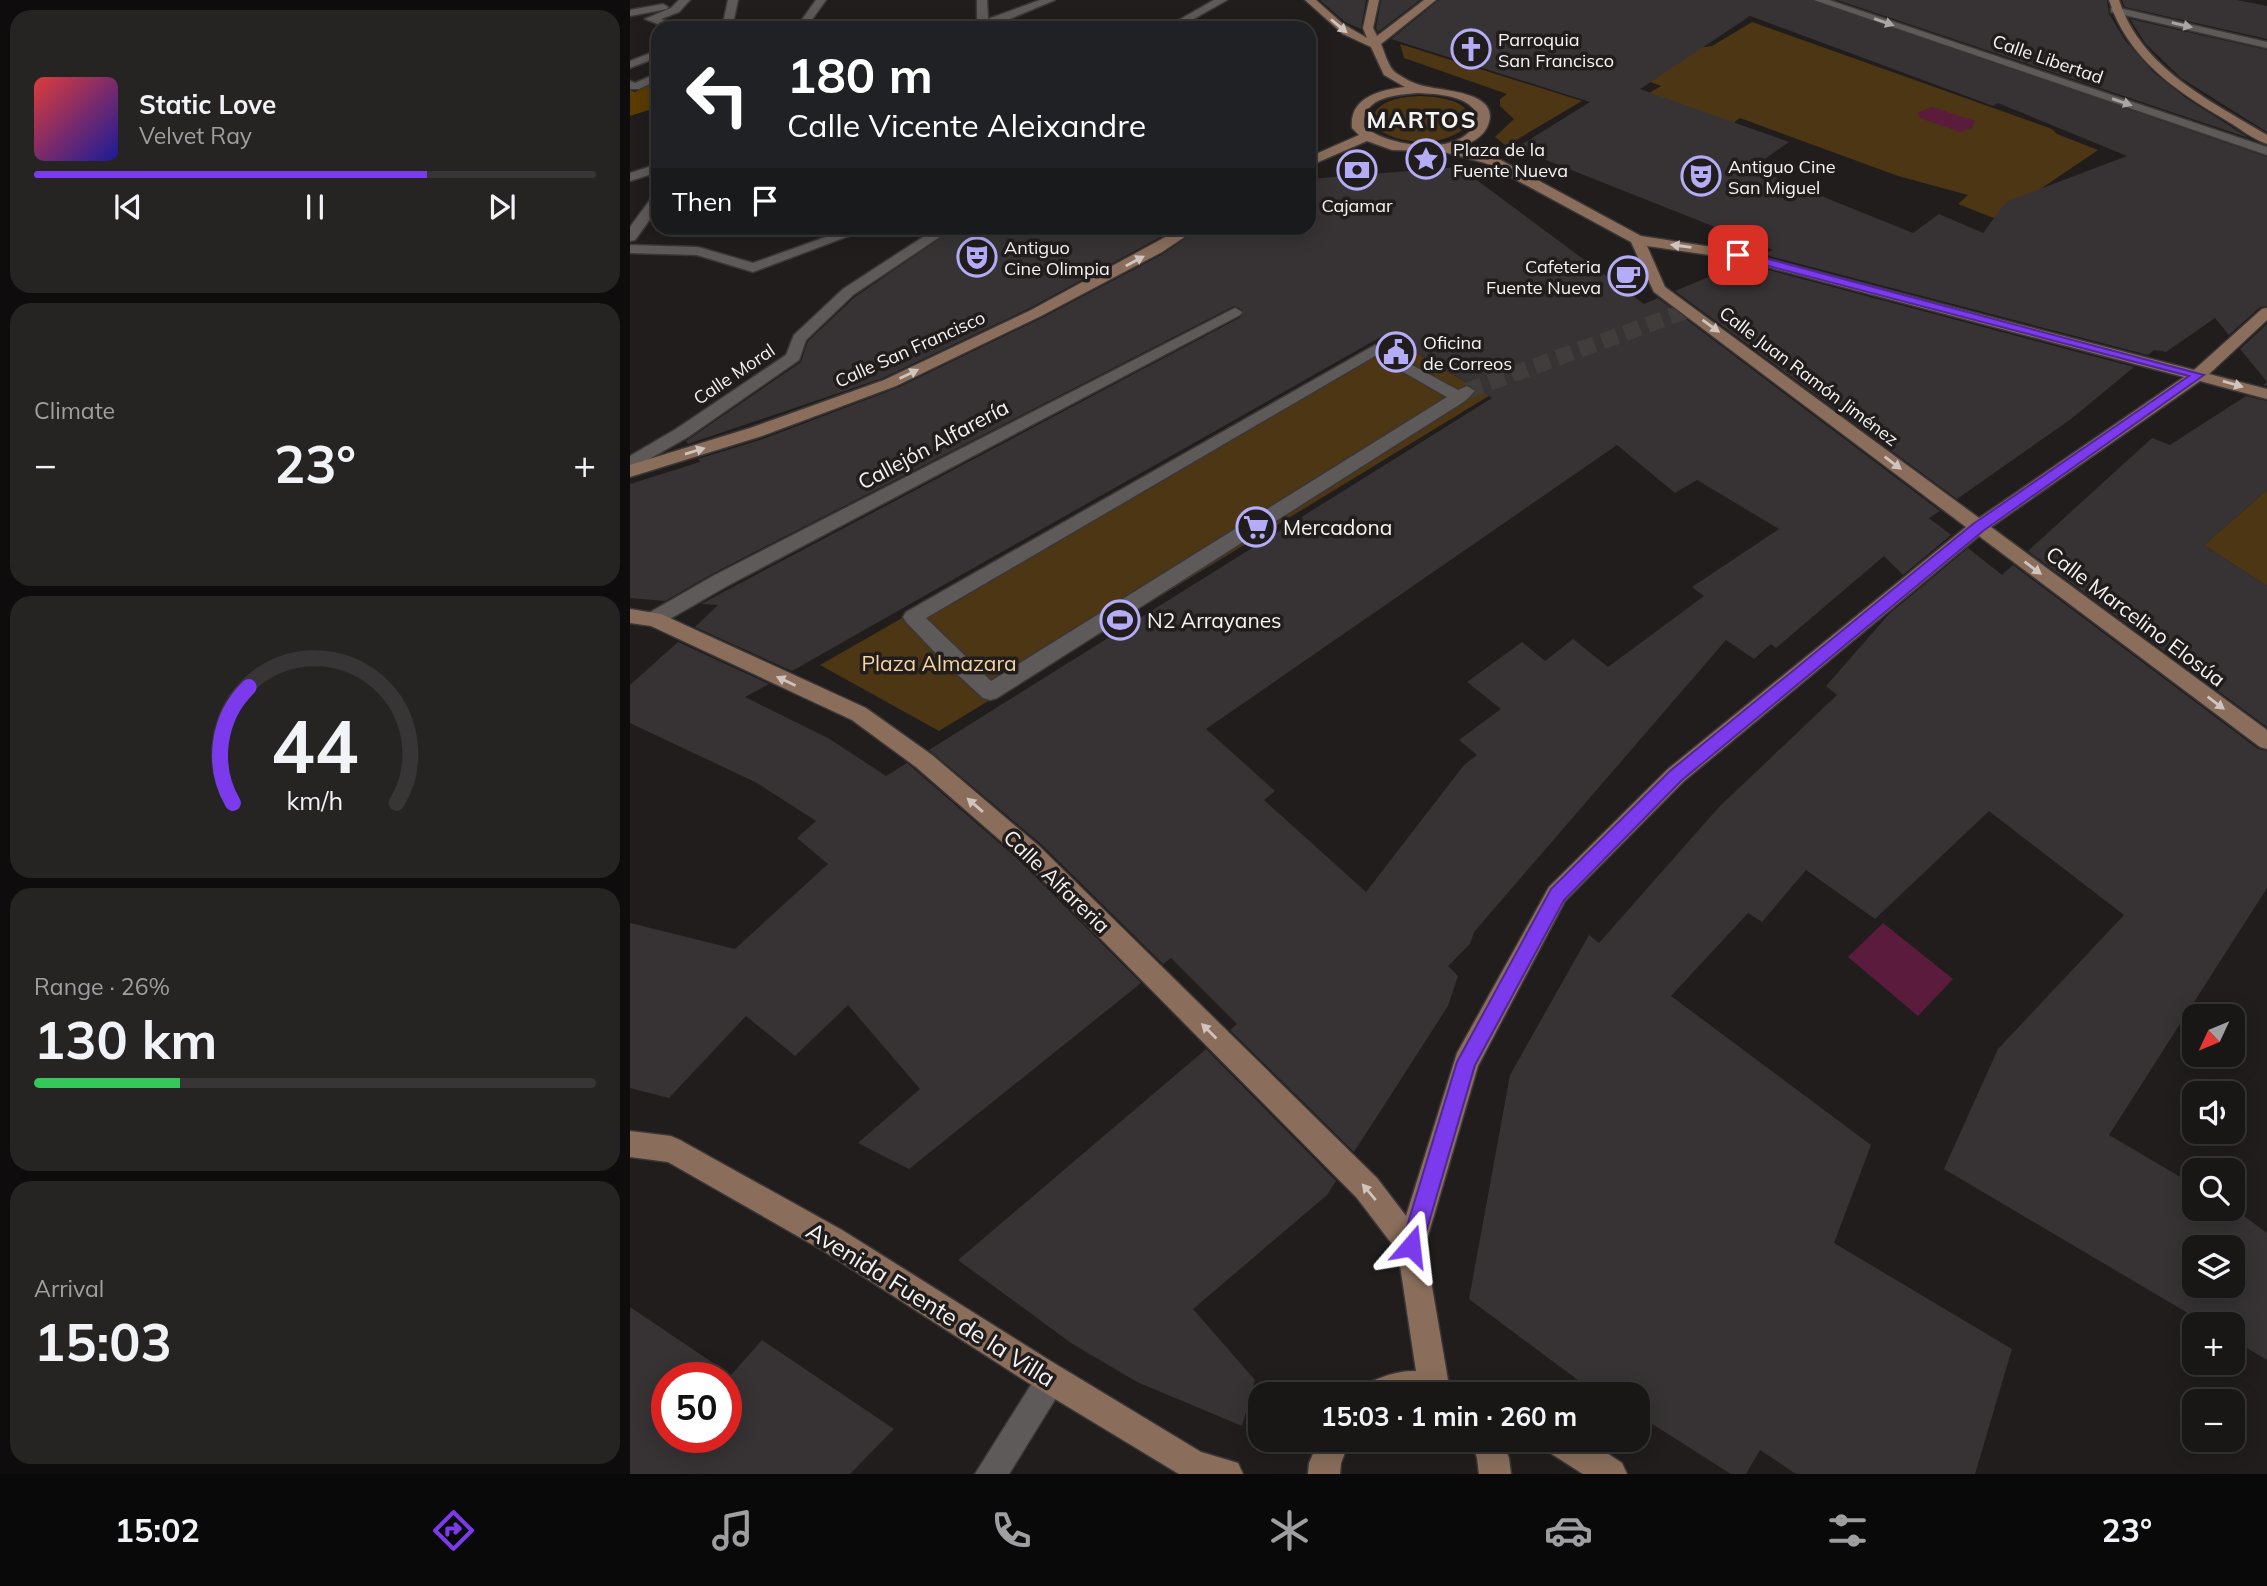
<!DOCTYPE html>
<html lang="en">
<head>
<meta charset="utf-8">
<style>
  :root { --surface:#191616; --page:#262323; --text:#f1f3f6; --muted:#9f9fa1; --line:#373535; --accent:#7c3aed }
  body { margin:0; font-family:Mulish,sans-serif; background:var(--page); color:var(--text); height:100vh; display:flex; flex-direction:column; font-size:26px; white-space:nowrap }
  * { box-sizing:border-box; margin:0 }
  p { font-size:23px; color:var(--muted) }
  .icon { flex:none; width:38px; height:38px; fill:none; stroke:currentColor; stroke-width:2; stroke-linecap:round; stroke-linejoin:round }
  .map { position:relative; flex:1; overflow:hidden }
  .details { display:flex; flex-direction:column; gap:10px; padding:10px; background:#0e0c0c; width:630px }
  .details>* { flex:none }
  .guide { position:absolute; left:21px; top:21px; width:665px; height:214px; border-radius:21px; box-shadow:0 4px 18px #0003,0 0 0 2px var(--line); background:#202124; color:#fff; overflow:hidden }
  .needle { width:46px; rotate:226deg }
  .tools { position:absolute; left:1552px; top:1004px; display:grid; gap:14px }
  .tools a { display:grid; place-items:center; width:63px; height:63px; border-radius:14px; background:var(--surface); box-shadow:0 4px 18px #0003,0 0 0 2px var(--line); font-size:35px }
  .speed { position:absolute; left:21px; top:1362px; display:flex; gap:14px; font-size:35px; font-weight:700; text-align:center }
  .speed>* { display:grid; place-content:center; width:91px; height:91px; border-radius:50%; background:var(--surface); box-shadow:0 4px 18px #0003,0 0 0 2px var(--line); line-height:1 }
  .speed .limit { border:10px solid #d22; background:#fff; color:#111 }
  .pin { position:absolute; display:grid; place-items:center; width:60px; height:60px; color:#fff; margin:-30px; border-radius:14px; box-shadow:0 4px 10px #0006 }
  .me { position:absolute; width:77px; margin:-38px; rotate:17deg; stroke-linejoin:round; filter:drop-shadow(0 0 5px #0008) }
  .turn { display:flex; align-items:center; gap:24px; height:147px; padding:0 21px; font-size:32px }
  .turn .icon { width:91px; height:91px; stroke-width:2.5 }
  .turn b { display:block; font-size:49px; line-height:60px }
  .then { display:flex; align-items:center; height:66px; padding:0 21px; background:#0003; gap:14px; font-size:26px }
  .big { font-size:52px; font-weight:700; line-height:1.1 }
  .details .card { flex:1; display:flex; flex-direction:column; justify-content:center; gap:10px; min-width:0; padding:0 24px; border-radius:21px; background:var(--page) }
  .details .dial { align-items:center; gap:0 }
  .dial svg { height:182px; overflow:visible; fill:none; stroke:var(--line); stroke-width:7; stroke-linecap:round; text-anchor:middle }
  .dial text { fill:var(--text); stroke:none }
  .song { display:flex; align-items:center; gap:21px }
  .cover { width:84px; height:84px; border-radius:10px; background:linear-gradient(135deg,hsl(0 70% 55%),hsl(240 70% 35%)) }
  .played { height:7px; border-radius:4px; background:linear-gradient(90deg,var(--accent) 70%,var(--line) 70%) }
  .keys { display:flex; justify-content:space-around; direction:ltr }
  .heat { display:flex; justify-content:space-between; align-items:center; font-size:38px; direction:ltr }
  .charge { height:10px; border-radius:5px; background:linear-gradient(90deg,#34c759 26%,var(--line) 0) }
  .trip { position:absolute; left:618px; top:1382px; width:402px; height:70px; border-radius:21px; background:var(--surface); box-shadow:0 4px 18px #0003,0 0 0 2px var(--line); font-weight:700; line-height:70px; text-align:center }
  .dock { display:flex; height:112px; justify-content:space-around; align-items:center; background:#0a0909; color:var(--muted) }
  .dock .icon { width:49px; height:49px }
  .dock .active { color:var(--accent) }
  .dock b { font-size:32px; color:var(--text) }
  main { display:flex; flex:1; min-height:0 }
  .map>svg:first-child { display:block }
</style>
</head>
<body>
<main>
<section class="details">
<div class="card">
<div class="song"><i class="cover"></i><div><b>Static Love</b><p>Velvet Ray</p></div></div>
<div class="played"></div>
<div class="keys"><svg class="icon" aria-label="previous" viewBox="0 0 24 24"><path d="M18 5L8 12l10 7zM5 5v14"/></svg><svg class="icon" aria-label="pause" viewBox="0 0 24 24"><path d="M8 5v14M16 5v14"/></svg><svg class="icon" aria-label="next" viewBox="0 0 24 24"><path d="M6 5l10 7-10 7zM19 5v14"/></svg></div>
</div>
<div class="card"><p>Climate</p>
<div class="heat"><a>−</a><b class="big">23°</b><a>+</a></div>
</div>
<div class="card dial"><svg viewBox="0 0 100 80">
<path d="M14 69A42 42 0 1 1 86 69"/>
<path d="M14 69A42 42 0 0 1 21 18" stroke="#7c3aed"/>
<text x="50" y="56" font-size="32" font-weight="700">44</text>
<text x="50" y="72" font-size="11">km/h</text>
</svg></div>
<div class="card"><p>Range · 26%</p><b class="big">130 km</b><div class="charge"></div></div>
<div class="card"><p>Arrival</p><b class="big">15:03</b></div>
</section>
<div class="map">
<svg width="1637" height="1474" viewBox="0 0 1637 1474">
  <rect width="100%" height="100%" fill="#211d1d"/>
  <!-- green -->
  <g fill="#4c3614">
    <polygon points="1122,22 1422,129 1427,134 1468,150 1366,219 1328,204 1338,195 1268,176 1110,118 1048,163 943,138 1031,86 1007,77 1055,49 1082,46"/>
    <polygon points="770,44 952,101 876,146 865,137 884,119 870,106 870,99 877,94 774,58"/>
    <path d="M790,96C807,97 844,99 839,124C817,148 768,147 744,126L742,119C748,99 772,97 790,96Z"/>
    <polygon points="762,338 842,386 874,369 890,377 309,731 190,665"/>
    <polygon points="1637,490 1637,586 1574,545"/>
  </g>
  <!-- forest -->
  <polygon fill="#5a3b00" points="28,80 28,107 0,116 0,90 5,92"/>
  <!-- water -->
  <g fill="#5a1b3c">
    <polygon points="1302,107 1345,121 1342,128 1330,132 1290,118 1288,113"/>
    <polygon points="1253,923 1323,979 1288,1016 1218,957"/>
  </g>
  <!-- building -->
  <g fill="#373334" fill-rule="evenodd">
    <polygon points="690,0 736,0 731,29 715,22"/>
    <polygon points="751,0 790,0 748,32 746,28"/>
    <path d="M809,0H1181L1637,157V306L1630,307L1599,335L1585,318L1536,352L1524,350L1518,355L1132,254L1143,250L886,148L960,102L761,39ZM1120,16L1363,106L1368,103L1497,156L1376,202L1353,233L1309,214L1283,233L1122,168L1159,142L1010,89Z"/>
    <polygon points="1207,0 1477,0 1479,14 1495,40 1523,72 1556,98 1619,138"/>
    <polygon points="1492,0 1607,0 1637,6 1637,39 1495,7"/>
    <polygon points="1500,19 1637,50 1637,132 1551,78 1515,43"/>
    <path d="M829,167L1014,304L1028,298L1310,511L1299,518L1321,535L1273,575L1254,556L1146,648L1141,644L1124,659L1096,640L844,932L840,944L818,966L828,976L818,1006L724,1152L600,1030L607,1024L541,958L533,964L411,844L299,750L862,398L756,334L162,671L65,627L88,605L71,604L611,317L613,310L604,306L82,574L35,601L0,598V484L70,462L68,459L133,439L267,388L412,318L533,254L570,228H679V179ZM987,445L1045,493L1067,480L1149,529L1062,587L1074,596L978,667L943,639L915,661L892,642L837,682L871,709L829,740L847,755L834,765L736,892L634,800L645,791L576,729Z"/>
    <polygon points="325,228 547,228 400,308 253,378 58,444 56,441 171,362 178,341 225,297"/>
    <polygon points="1112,263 1504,367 1441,419 1327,499 1045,291"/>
    <polygon points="1637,324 1637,386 1633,385 1637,382 1610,349"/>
    <polygon points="1616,396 1637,401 1637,490 1574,545 1637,586 1637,727 1398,551 1522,438 1540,445"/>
    <path d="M1338,548L1372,575L1383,565L1628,749L1637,751V888L1479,1135L1564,1185V1209L1603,1208L1637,1233V1360L1603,1340V1325H1578L1314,1169L1368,1049L1494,915L1359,811L1245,919L1176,870L1132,922L1118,913L1041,996L1241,1145L1204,1243L1382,1349L1345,1474H1166L1130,1450L1116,1474H1101L1008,1415V1395H968L839,1299L880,1075L959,935L969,943L1089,807L1207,695L1196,686L1259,614ZM1564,1248H1603V1286H1564Z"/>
    <polygon points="48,642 139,684 115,697 198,738 256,776 277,763 284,769 391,862 511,983 279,1169 228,1143 290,1089 218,1005 165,1056 116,1016 39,1098 0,1088 0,923 105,949 198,864 167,838 186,821 127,783 0,723 0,685"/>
    <polygon points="576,1049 706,1181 697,1195 563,1309 625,1380 612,1426 507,1382 441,1343 328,1260"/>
    <path d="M0,1307L101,1375L132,1340L264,1429L220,1474H0ZM37,1377H96V1437H37Z"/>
  </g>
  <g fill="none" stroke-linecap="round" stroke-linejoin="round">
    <!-- street-tunnel -->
    <polyline stroke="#413d3d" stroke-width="16" stroke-dasharray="16 8" stroke-linecap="butt" points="837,391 1058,310"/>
    <!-- street casing -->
    <g stroke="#3a3736" stroke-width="3">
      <g id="street">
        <polygon points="49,0 60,0 49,12 31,19 55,28 38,28 15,19 41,8"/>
        <polygon points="98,0 108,0 102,28 92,28"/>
        <polygon points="186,0 196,0 176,28 166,28"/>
        <polygon points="347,0 357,0 358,19 410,0 425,0 358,28 340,28 347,23"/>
        <polygon points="584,0 597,0 548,28 535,28"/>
        <polygon points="1184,0 1199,0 1637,147 1637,155"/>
        <polygon points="33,4 38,7 37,9 0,16 0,10"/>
        <polygon points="1485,7 1637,42 1637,48 1481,12 1481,8"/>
        <polygon points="28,50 28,57 0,68 0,61"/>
        <polygon points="28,73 28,80 9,89 0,89 0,81 5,83"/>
        <polygon points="28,164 28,172 0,181 0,173"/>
        <polygon points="28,195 28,208 5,240 0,241 0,227 23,196"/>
        <polygon points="221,228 240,228 123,272 67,255 0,253 0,245 68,247 123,263"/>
        <polygon points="307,228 323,228 223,295 176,340 169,360 58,437 0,470 0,456 46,429 156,355 164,335 213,289"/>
        <polygon points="605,308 612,312 610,315 97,586 31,624 17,624 14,619 17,614 83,576"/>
        <path d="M745,345L828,390L837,386L845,391L835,401L367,698L360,700L353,698L316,664L276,622L273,617L276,612ZM745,356L817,397L361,681L296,618Z"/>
        <polygon points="422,1365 433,1369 437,1380 379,1474 345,1474 411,1369"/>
      </g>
    </g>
    <!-- secondary casing -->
    <g stroke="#3a3736" stroke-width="3">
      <g id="secondary">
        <path d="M675,0H686L713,24L737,38L733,28L739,0H749L743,28L747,36L794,0H806L751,44C755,53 758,67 766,73C772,77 782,83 790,85C807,91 868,90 859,122C855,137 841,143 827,148L865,157L1011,236L1108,251L1564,370L1632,309L1637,308V320L1579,374L1637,389V399L1570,381L1361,527L1637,730V749L1630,747L1349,536L1054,781L935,901L848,1066L795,1246L818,1380L824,1383L828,1395H731L735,1384C752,1377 768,1370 786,1371L768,1252L727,1198L393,860L286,767L222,720L21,626L0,623V609L31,614L236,708L302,755L409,846L747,1178L776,1216L827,1053L919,887L1038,769L1336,527L1024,292L1001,242L855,163L810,151L762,150L737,141L679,166V157L729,135L722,128C719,97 750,90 775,87L754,75L741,47L713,34ZM788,93C807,94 840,95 848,116C838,159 761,148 734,127C731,97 765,95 788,93ZM1017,246L1107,259L1554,377L1349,518L1035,287Z"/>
        <path d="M1479,0H1489C1511,68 1579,100 1637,135V144C1622,139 1608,127 1594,119C1544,90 1497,57 1479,0Z"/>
        <polygon points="552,228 568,228 532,252 411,316 266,386 132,436 0,477 0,465 120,428 254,380 401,310"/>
        <polygon points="0,1131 41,1136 50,1140 212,1230 419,1360 571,1452 608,1463 613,1474 549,1474 397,1382 192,1250 38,1162 0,1157"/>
        <polygon points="689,1440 720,1440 711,1463 710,1474 678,1474 679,1463"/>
        <polygon points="841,1440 872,1440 879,1458 881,1474 849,1474 847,1458"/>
        <polygon points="913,1440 957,1440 992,1463 997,1474 953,1474 917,1451"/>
      </g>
    </g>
    <!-- street -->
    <use href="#street" fill="#5e5a59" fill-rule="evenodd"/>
    <!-- secondary -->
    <use href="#secondary" fill="#8a6e5b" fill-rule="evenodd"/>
  </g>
  <!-- one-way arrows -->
  <defs><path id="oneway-solid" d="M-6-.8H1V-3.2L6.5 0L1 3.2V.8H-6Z" transform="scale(1.75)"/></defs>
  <g fill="#aaa6a6">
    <use href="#oneway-solid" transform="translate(1254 22) rotate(19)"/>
    <use href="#oneway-solid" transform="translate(1552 25) rotate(13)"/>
    <use href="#oneway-solid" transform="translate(1492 102) rotate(19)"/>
  </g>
  <g fill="#d0c4be">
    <use href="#oneway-solid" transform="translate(709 26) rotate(40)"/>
    <use href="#oneway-solid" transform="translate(1051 246) rotate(-172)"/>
    <use href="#oneway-solid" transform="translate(505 261) rotate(-28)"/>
    <use href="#oneway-solid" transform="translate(1081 326) rotate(36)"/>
    <use href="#oneway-solid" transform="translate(279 374) rotate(-26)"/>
    <use href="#oneway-solid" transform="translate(1603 384) rotate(16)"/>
    <use href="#oneway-solid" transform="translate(65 451) rotate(-17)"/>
    <use href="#oneway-solid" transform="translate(1263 463) rotate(37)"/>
    <use href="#oneway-solid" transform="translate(1403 568) rotate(37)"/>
    <use href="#oneway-solid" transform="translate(156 681) rotate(-155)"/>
    <use href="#oneway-solid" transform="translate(1586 703) rotate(37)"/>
    <use href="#oneway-solid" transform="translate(345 805) rotate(-139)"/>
    <use href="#oneway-solid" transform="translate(579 1031) rotate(-135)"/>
    <use href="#oneway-solid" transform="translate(739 1192) rotate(-130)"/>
  </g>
  <!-- route -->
  <polygon fill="#7c3aed" stroke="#51269a" stroke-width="2" points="1108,251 1574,375 1353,531 1052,780 934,900 845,1065 792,1246 789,1254 781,1257 774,1254 771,1246 827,1062 921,889 1040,771 1343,524 1559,376 1104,257 1103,255"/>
  <!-- icons -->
  <defs>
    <g id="church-ring" transform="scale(2.0125)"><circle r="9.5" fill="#211d1d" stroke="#b5acf8" stroke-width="1.5"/><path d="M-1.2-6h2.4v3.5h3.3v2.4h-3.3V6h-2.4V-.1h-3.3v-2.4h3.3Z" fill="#b5acf8"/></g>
    <g id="sight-ring" transform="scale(2.0125)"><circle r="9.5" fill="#211d1d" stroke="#b5acf8" stroke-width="1.5"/><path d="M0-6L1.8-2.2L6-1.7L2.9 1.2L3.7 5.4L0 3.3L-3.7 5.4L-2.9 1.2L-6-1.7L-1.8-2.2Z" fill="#b5acf8"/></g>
    <g id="bank-ring" transform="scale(2.0125)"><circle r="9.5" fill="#211d1d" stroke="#b5acf8" stroke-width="1.5"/><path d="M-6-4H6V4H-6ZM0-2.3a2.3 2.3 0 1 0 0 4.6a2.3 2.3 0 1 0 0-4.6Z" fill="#b5acf8"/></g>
    <g id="theatre-ring" transform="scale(2.0125)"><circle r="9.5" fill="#211d1d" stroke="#b5acf8" stroke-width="1.5"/><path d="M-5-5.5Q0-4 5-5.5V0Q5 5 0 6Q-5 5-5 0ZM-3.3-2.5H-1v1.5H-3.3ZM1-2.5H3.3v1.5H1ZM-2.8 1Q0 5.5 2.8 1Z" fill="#b5acf8"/></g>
    <g id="cafe-ring" transform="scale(2.0125)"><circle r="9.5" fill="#211d1d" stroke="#b5acf8" stroke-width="1.5"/><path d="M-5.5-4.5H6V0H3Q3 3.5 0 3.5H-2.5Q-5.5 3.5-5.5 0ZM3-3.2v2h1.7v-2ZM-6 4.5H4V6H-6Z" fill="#b5acf8"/></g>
    <g id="civic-ring" transform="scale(2.0125)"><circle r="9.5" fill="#211d1d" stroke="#b5acf8" stroke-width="1.5"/><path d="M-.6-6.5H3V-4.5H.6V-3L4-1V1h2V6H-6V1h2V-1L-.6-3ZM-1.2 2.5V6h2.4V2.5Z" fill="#b5acf8"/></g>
    <g id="supermarket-ring" transform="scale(2.0125)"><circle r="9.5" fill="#211d1d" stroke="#b5acf8" stroke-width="1.5"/><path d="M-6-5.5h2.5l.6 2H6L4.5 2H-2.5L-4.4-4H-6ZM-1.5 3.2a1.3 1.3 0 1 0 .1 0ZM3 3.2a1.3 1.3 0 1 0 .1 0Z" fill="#b5acf8"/></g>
    <g id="stadium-ring" transform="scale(2.0125)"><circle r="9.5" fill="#211d1d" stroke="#b5acf8" stroke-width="1.5"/><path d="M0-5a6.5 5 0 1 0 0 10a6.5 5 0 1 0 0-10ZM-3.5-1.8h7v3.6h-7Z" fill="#b5acf8"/></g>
  </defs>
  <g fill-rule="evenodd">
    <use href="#church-ring" x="841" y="49"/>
    <use href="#sight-ring" x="796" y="159"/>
    <use href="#bank-ring" x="727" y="170"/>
    <use href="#theatre-ring" x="1071" y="176"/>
    <use href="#theatre-ring" x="347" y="257"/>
    <use href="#cafe-ring" x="998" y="276"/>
    <use href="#civic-ring" x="766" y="352"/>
    <use href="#supermarket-ring" x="626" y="527"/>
    <use href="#stadium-ring" x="490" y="620"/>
  </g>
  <g text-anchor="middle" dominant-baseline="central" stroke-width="7" stroke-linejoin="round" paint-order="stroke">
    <!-- far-poi labels -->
    <g font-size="18" fill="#f6f3f3" stroke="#211d1d" text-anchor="start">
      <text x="868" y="39">Parroquia<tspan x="868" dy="21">San Francisco</tspan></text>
      <text x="823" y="149">Plaza de la<tspan x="823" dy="21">Fuente Nueva</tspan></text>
      <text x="1098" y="166">Antiguo Cine<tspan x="1098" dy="21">San Miguel</tspan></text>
      <text x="727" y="205" text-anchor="middle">Cajamar</text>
      <text x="374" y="247">Antiguo<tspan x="374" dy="21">Cine Olimpia</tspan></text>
      <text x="971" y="266" text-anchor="end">Cafeteria<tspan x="971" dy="21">Fuente Nueva</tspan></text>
      <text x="793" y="342">Oficina<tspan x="793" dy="21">de Correos</tspan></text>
    </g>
    <!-- far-street labels -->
    <g font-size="18" fill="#f6f3f3" stroke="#211d1d">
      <text transform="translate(1418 59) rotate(19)">Calle Libertad</text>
      <text transform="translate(280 349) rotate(-24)">Calle San Francisco</text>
      <text transform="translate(104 374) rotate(-34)">Calle Moral</text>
      <text transform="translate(1179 376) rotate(37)">Calle Juan Ramón Jiménez</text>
    </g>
    <!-- street labels -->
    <g font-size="21" fill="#f6f3f3" stroke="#211d1d">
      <text transform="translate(303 444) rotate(-28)">Callejón Alfarería</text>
      <text transform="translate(1506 616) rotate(37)">Calle Marcelino Elosúa</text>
      <text transform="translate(427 881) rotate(44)">Calle Alfareria</text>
    </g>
    <!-- poi labels -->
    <g font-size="21" fill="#f6f3f3" stroke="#211d1d" text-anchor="start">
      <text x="653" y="527">Mercadona</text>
      <text x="517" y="620">N2 Arrayanes</text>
    </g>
    <!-- park labels -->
    <g font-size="21" fill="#f7d39f" stroke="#211d1d">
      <text x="309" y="663">Plaza Almazara</text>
    </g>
    <!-- far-district labels -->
    <g font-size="23" font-weight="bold" letter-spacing="2" fill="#f6f3f3" stroke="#211d1d">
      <text x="792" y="119">MARTOS</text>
    </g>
    <!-- near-street labels -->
    <g font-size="24" fill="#f6f3f3" stroke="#211d1d">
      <text transform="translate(301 1304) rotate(32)">Avenida Fuente de la Villa</text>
    </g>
  </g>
</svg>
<div class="tools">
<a><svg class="needle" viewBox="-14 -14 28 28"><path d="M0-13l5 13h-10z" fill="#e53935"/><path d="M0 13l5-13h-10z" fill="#9f9fa1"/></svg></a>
<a><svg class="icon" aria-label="sound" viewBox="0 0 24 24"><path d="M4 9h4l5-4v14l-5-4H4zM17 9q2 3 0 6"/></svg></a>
<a><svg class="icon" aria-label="search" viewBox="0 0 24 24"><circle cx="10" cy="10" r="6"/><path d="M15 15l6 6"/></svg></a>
<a><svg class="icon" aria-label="layers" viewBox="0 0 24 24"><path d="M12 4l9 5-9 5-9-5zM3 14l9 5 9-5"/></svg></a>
<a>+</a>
<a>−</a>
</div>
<div class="speed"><div class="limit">50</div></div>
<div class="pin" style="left:1108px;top:255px;background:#d93025"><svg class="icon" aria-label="arrive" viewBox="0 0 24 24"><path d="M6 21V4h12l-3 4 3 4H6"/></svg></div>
<svg class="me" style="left:781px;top:1246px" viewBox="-20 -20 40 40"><path d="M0-17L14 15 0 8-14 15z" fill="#7c3aed" stroke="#fff" stroke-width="4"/></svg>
<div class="trip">15:03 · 1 min · 260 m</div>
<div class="guide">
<div class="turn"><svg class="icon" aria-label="left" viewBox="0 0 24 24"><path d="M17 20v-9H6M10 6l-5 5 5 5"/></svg><div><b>180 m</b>Calle Vicente Aleixandre</div></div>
<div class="then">Then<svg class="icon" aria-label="arrive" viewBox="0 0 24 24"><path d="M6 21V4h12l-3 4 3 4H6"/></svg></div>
</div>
</div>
</main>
<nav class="dock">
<b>15:02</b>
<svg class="icon active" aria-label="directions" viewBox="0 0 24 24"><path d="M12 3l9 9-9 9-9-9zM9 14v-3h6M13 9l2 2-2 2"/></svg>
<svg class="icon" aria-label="music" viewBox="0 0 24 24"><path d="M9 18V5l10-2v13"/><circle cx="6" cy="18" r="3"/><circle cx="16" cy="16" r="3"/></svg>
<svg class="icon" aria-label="phone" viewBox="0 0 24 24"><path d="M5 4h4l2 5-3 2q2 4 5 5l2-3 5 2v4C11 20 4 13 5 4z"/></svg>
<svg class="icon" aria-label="climate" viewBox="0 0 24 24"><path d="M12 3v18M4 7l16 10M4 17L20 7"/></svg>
<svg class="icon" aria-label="car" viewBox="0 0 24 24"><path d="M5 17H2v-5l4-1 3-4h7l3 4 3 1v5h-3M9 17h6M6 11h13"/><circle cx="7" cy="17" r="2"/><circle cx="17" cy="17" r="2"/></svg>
<svg class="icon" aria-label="filters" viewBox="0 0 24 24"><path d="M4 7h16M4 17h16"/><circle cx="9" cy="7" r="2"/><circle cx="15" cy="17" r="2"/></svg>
<b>23°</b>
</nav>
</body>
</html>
